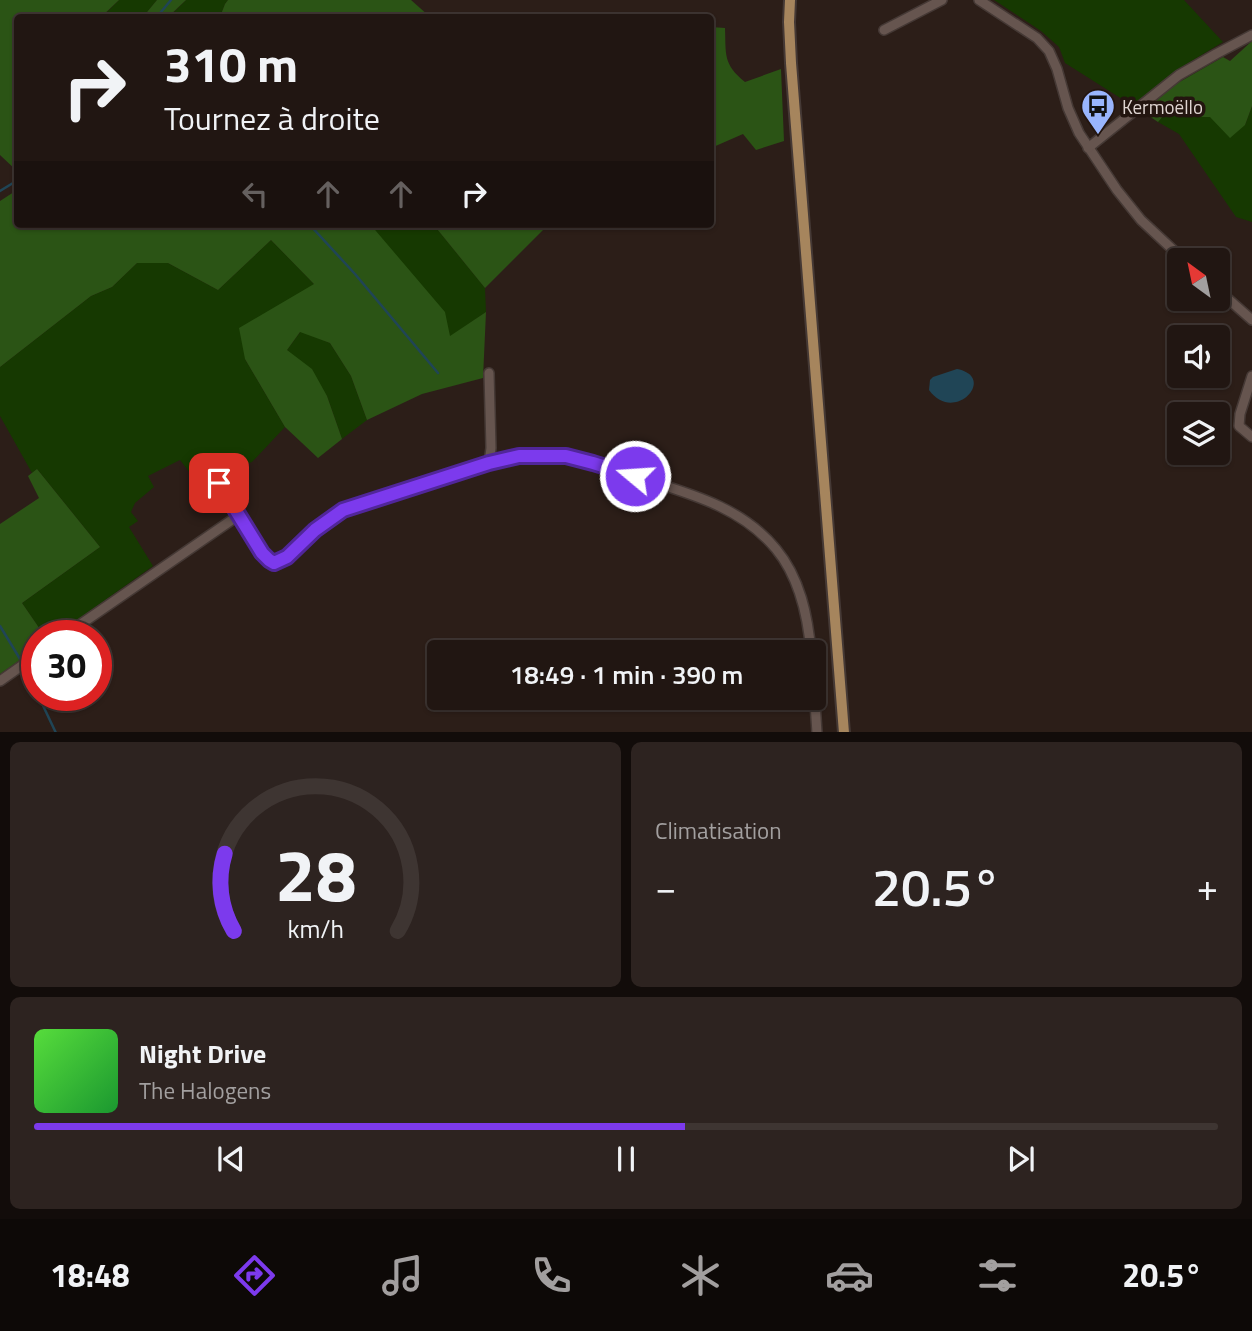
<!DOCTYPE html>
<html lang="fr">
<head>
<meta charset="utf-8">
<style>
  :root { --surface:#211612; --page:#2d2320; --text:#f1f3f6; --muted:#a29f9f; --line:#3e3532; --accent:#7c3aed }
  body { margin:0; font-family:"Titillium Web",sans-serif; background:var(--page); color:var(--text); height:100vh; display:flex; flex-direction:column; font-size:26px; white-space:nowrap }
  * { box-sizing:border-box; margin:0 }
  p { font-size:23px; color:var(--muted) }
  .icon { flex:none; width:38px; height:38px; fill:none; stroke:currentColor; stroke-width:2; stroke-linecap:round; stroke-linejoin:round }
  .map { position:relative; height:732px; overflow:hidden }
  .side { display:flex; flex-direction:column; gap:10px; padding:10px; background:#120c0a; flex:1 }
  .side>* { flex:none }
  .hud { position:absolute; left:14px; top:14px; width:700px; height:214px; border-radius:7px; box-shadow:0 2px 5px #0004,0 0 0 2px var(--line); background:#211612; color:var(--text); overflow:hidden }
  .needle { width:46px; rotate:327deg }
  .tools { position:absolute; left:1167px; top:248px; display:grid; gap:14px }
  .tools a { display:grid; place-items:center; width:63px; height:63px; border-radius:7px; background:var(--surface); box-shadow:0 2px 5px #0004,0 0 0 2px var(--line); font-size:35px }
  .speed { position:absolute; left:21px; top:620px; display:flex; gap:14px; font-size:35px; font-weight:700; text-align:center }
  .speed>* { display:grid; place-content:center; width:91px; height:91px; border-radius:50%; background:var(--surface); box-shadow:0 2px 5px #0004,0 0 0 2px var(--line); line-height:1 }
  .speed .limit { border:10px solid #d22; background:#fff; color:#111 }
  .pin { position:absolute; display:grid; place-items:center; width:60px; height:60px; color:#fff; margin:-30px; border-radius:14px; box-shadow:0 4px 10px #0006 }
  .me { position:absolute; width:77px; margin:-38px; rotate:288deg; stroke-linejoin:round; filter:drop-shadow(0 0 5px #0008) }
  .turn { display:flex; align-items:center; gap:24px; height:147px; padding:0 35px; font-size:32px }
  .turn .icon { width:91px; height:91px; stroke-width:2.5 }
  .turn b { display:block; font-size:49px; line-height:60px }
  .lanes { display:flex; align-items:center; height:66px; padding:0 35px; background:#0003; justify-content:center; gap:35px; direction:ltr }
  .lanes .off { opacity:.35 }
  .big { font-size:52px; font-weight:600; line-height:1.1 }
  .side .widget { flex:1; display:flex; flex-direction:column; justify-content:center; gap:10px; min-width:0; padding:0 24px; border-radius:10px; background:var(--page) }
  .side .dial { align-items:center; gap:0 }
  .dial svg { height:182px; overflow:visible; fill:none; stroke:var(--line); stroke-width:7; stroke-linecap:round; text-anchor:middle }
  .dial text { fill:var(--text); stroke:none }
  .song { display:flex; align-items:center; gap:21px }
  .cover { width:84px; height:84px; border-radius:10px; background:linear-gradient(135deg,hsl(110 70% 55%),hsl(130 70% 35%)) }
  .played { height:7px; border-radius:4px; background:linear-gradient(90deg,var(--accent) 55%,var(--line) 55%) }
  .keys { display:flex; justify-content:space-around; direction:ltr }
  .heat { display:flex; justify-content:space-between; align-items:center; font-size:38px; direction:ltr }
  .side .tiles { flex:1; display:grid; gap:10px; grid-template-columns:1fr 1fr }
  .widget:last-child { grid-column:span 2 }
  .trip { position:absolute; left:427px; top:640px; width:399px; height:70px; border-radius:7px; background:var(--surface); box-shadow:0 2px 5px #0004,0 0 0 2px var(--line); font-weight:600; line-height:70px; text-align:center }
  .tab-bar { display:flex; height:112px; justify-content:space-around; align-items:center; background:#0d0907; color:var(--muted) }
  .tab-bar .icon { width:49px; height:49px }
  .tab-bar .on { color:var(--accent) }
  .tab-bar b { font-size:32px; color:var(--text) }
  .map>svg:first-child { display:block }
</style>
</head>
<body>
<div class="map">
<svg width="1252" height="733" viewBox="0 0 1252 733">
  <rect width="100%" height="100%" fill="#2c1e18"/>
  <!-- green -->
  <g fill="#163901">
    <polygon points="119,0 157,0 143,17 101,18"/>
    <polygon points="186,0 228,0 225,4 220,17 168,18"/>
    <polygon points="994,0 1184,0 1223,42 1180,68 1133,106 1065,63 1059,47 1041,31"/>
    <polygon points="1252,106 1252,222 1236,217 1179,134 1158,122 1170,108 1182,117 1211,117 1245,125"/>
    <polygon points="370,224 433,224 485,288 486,312 450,337"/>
    <polygon points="271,240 314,284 245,359 285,427 252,462 196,481 180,460 148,476 154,487 135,503 131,512 138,521 129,527 153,566 56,635 44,635 22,603 100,547 37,469 32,473 0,416 0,367 91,296 112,287 137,263 168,263 218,290"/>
    <polygon points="301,331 330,343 351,376 367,420 342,439 327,396 287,350"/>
  </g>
  <!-- forest -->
  <g fill="#2b5415">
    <polygon points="0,0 119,0 101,17 18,18 17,171 0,155"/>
    <polygon points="157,0 186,0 168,17 143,17"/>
    <polygon points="228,0 411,0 429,16 478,16 480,17 220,17 225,4"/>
    <path d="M711,27L725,28C726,55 723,64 745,82L781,69L784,141L756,150L743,134L711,148Z"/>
    <polygon points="1252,41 1252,106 1245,125 1230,138 1210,117 1182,117 1170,108 1158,122 1143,112 1176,84 1223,57 1230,61"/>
    <polygon points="17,190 18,224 370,224 445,312 450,336 486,312 483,378 422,394 367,420 351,376 330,343 300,332 287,350 312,369 327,396 342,439 318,458 285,427 245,359 239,328 314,284 271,240 218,290 168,263 137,263 112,287 91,296 0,367 0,201"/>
    <polygon points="433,224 549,224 485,288"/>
    <polygon points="37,469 100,547 22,603 44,635 37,635 37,648 0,674 0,524 39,498 28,476"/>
  </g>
  <!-- water -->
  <path fill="#204556" d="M957,369C998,377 954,425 929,390L930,380L933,377Z"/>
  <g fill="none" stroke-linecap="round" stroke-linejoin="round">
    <!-- stream -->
    <g stroke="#204556" stroke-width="2.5">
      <polyline points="156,18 171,0"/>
      <polyline points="0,191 18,180"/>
      <polyline points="309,224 355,274 438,373"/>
      <polyline points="0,626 20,659"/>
      <polyline points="26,671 37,692"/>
      <polyline points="38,695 56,733"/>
    </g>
    <!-- minor casing -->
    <g stroke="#453935" stroke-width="12">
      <g id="minor">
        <polyline points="979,0 1037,38 1049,51 1057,69 1068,108 1079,133 1117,190 1141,220 1185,261"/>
        <polyline points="884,30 942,0"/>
        <polyline points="1088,148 1179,75 1216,54 1252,35"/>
        <polyline points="1218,290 1252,320"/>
        <polyline points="489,373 491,448 489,463"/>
        <polyline points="1252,376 1240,414 1239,426 1252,437"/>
        <path d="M219,483L262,553C265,557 269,562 274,563C286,564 306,537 315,530C323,524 332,517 341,512C356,503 384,497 401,491C431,482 462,470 492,462C516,457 541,453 566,456C590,460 614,469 637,477C687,493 741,506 776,549C800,578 808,616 811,653"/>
        <polyline points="65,635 239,515"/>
        <polyline points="0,681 37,655"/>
        <polyline points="814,687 817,733"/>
      </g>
    </g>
    <!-- major casing -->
    <g stroke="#453935" stroke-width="14">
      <polyline id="major" points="790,0 789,22 791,63 844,733"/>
    </g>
    <!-- minor -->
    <use href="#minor" stroke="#66554f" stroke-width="9"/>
    <!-- major -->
    <use href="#major" stroke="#a6855d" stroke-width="10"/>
  </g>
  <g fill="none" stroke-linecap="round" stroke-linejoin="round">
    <!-- route casing -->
    <g stroke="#51269a" stroke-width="18">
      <polyline id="route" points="219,483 262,553 269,560 274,563 287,557 315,530 343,510 489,463 519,456 566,456 593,463 635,476"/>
    </g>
    <!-- route -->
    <use href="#route" stroke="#7c3aed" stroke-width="12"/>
  </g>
  <!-- icons -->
  <defs>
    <g id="bus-pin" transform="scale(1.75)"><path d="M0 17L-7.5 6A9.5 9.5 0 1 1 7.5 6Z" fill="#99b5fd" stroke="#23150f"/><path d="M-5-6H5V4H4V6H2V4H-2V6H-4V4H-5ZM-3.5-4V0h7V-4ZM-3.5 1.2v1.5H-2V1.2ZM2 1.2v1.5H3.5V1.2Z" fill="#111"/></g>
  </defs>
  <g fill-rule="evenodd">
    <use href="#bus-pin" x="1098" y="106"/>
  </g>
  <g text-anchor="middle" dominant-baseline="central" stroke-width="7" stroke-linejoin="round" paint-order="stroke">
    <!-- poi labels -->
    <g font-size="19" fill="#dfd5d1" stroke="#23150f" text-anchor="start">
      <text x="1122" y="106">Kermoëllo</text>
    </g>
  </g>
</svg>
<div class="tools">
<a><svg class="needle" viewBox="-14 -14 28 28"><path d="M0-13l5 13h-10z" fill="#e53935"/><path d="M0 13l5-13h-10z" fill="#a29f9f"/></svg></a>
<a><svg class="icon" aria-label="sound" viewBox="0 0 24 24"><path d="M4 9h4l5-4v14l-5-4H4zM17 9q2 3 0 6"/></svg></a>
<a><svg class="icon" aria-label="layers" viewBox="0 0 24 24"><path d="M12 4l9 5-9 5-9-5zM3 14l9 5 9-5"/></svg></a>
</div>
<div class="speed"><div class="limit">30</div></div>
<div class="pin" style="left:219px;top:483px;background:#d93025"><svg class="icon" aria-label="arrive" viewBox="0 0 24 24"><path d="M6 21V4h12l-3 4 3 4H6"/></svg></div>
<svg class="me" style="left:635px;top:476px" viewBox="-20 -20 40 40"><circle r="17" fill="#7c3aed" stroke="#fff" stroke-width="3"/><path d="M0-11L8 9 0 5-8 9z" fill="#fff"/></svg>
<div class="trip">18:49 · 1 min · 390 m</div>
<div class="hud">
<div class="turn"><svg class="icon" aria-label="right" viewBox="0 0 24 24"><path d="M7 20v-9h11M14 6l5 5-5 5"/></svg><div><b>310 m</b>Tournez à droite</div></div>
<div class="lanes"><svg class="icon off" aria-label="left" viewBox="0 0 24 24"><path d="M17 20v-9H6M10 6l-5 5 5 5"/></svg><svg class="icon off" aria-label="ahead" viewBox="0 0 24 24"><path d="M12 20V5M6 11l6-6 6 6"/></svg><svg class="icon off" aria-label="ahead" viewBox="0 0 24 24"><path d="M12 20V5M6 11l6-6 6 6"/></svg><svg class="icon" aria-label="right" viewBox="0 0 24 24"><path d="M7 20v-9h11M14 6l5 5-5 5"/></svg></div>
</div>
</div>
<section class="side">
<div class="tiles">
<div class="widget dial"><svg viewBox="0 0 100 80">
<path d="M14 69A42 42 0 1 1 86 69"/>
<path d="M14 69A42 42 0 0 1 10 35" stroke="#7c3aed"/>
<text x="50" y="56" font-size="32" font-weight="700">28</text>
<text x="50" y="72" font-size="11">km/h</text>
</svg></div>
<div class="widget"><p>Climatisation</p>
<div class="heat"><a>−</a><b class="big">20.5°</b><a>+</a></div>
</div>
<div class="widget">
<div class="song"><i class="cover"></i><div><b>Night Drive</b><p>The Halogens</p></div></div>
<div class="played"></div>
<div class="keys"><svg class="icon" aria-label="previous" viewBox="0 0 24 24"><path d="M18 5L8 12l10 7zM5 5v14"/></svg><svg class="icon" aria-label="pause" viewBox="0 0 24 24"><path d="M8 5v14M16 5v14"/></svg><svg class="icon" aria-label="next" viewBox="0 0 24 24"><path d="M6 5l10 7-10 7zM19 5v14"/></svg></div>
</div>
</div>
</section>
<nav class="tab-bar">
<b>18:48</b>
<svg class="icon on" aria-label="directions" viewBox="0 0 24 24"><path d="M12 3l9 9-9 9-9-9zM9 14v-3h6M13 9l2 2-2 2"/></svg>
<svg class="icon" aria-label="music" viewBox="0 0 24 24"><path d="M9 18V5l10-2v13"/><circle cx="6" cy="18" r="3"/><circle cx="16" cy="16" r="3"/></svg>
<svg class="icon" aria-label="phone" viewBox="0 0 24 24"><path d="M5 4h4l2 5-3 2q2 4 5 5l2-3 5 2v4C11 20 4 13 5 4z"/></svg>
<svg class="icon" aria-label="climate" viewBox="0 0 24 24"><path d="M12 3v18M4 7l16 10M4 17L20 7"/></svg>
<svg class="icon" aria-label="car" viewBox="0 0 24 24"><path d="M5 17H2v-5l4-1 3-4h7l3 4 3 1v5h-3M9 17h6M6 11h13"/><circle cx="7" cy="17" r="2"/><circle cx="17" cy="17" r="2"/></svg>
<svg class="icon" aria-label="filters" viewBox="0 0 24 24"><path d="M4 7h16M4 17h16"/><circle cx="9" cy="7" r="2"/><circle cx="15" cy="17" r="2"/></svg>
<b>20.5°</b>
</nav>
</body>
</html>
